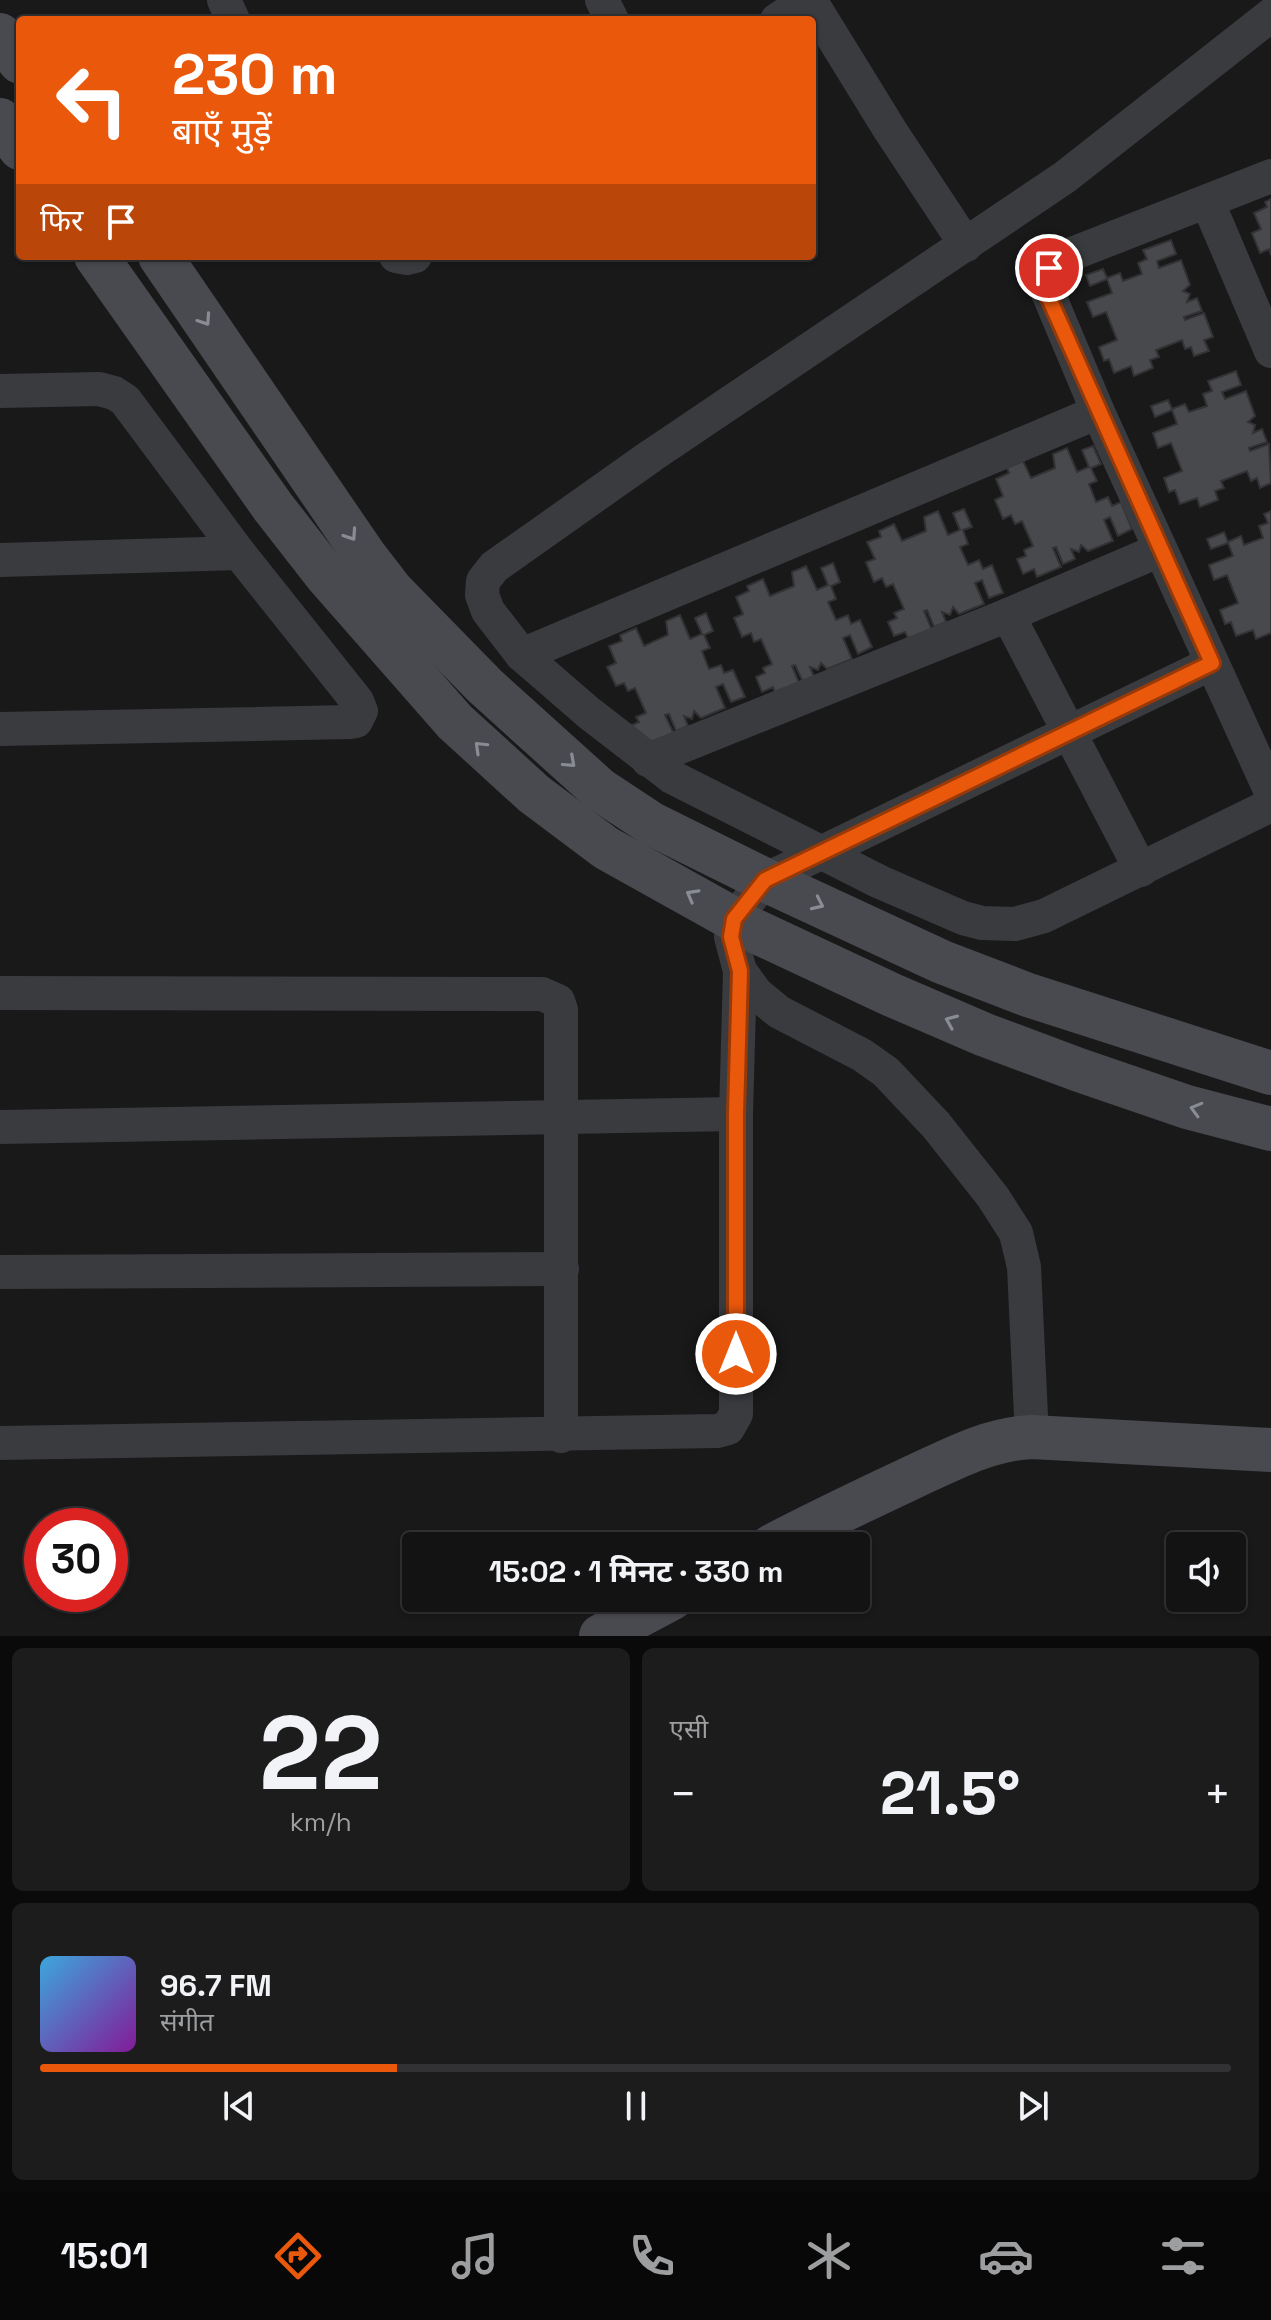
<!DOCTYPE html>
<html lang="hi">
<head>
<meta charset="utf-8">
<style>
  :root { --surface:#131314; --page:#1c1c1d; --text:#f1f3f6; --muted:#9d9ea0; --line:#323234; --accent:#ea580c }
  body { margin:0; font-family:"Space Grotesk","Noto Sans Devanagari",sans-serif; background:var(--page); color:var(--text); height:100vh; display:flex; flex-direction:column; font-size:30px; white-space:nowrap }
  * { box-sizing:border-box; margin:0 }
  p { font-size:26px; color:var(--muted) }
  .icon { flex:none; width:44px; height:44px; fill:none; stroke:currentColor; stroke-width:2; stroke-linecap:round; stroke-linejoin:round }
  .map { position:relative; height:1636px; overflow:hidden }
  .details { display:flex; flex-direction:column; gap:12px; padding:12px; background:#0a0a0b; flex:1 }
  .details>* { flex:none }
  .hud { position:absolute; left:16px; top:16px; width:800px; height:244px; border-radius:8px; box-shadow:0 2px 6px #0004,0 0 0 2px var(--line); background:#ea580c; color:#fff; overflow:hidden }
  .controls { position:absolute; left:1166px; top:1532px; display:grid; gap:16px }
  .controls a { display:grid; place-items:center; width:80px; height:80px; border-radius:8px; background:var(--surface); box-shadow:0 2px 6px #0004,0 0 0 2px var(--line); font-size:40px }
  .speed { position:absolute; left:24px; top:1508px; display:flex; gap:16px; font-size:40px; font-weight:700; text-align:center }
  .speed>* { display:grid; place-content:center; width:104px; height:104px; border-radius:50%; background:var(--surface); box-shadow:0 2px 6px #0004,0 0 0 2px var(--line); line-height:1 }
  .speed .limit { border:12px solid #d22; background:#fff; color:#111 }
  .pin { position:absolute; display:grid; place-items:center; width:68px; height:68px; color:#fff; margin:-34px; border:4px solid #fff; border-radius:50%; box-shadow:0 2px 8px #0007 }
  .me { position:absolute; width:88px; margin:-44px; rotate:0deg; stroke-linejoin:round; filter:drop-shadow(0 0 6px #0008) }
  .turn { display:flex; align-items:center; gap:28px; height:168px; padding:0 24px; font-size:36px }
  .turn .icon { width:104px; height:104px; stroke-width:2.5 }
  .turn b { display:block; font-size:56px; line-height:68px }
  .then { display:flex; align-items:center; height:76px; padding:0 24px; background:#0003; gap:16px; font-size:30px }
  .big { font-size:60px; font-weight:700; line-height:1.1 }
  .details .card { flex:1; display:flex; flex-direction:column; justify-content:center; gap:12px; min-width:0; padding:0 28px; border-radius:12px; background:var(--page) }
  .details .dial { align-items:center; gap:0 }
  .dial b { font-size:104px; line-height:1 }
  .song { display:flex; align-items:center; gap:24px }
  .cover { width:96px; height:96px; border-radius:12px; background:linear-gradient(135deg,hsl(200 70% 55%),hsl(290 70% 35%)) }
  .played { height:8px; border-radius:4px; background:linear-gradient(90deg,var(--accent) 30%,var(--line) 30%) }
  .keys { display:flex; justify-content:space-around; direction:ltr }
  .heat { display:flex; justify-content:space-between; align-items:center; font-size:44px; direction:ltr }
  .details .tiles { flex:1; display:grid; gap:12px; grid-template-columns:1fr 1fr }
  .card:last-child { grid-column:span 2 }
  .trip { position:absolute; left:402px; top:1532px; width:468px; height:80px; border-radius:8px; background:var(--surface); box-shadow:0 2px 6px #0004,0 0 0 2px var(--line); font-weight:700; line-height:80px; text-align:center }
  .tabs { display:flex; height:128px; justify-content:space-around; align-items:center; background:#080808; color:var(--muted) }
  .tabs .icon { width:56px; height:56px }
  .tabs .on { color:var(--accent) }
  .tabs b { font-size:36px; color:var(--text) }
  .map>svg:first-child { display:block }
</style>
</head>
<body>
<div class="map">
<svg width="1271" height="1636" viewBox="0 0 1271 1636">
  <rect width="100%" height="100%" fill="#19191a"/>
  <!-- building -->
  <g fill="#48494c" stroke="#333336" stroke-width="2">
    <polygon points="1271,199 1271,255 1269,249 1260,253 1252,233 1261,229 1254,213 1267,207 1265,202"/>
    <polygon points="1171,240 1176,254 1157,261 1159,268 1181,260 1190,285 1183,291 1190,294 1187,302 1197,298 1202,311 1184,317 1185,320 1204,313 1213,337 1204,340 1209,351 1194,356 1191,347 1185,349 1182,340 1156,350 1159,357 1150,360 1153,368 1134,376 1131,366 1114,373 1109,359 1104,361 1099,347 1117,340 1106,312 1093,317 1087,302 1112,293 1107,279 1090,286 1086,275 1103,269 1107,278 1120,273 1123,281 1142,274 1138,263 1147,259 1143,250"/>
    <polygon points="1236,371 1241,385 1222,392 1225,399 1246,391 1255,416 1248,422 1255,425 1253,433 1262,429 1267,442 1249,448 1250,451 1269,444 1271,483 1260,488 1257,478 1251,481 1247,471 1221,481 1224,488 1215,491 1218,500 1200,507 1197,498 1180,504 1175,490 1169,492 1164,478 1182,471 1171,443 1158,448 1153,433 1177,424 1172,410 1155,417 1151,406 1168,400 1172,409 1185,404 1189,412 1207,406 1203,394 1212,391 1208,381"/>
    <polygon points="1093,446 1101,464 1091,468 1097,481 1089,484 1096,502 1108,497 1112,506 1121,502 1132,529 1118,536 1110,517 1104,520 1113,541 1088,551 1081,545 1079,552 1071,549 1075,559 1063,564 1056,547 1053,548 1061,567 1037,577 1034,569 1023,574 1017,559 1026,556 1024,550 1033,546 1022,521 1015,524 1011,515 1003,519 995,500 1003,496 996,479 1009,473 1007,468 1023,461 1031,478 1055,468 1053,454 1067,448 1077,472 1089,467 1082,450"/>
    <polygon points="964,509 972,527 963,530 968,544 960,547 968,565 979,560 983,569 992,565 1003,593 989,598 982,580 975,583 984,604 959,614 953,607 950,615 942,612 946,622 934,627 927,610 924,611 932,630 909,640 905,632 894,636 888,622 897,618 894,613 904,609 893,584 886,587 882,578 874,582 866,562 875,559 867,542 881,537 879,531 894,524 902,541 926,531 924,517 938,511 948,535 960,530 953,513"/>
    <polygon points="1271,511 1271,633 1256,639 1253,630 1236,636 1231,622 1225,624 1220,610 1238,603 1227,575 1214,580 1209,565 1233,556 1228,543 1211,549 1207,539 1224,532 1228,542 1241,536 1244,545 1263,538 1259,526 1268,523 1264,514"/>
    <polygon points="833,563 840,582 831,586 836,599 828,602 836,620 848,615 851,624 860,620 872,647 858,654 850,635 843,638 852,659 827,669 821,663 818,670 810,667 814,677 803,682 795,665 792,666 800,685 776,695 773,687 762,692 756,677 765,673 763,668 772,664 761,639 754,642 751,633 742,637 734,618 743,614 736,597 749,591 747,586 763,579 770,596 794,586 792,572 806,566 817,590 828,585 821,568"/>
    <polygon points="706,613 713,631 704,635 710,648 702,651 709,669 721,665 724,673 733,670 745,697 731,702 723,684 716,687 725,708 701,718 694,711 692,719 684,716 688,726 676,731 669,714 665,715 674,734 650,744 630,726 639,722 636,717 646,713 635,688 628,691 624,683 616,686 607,667 616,663 609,646 622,641 620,635 636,628 644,646 668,635 666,621 680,615 690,639 702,634 695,618"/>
  </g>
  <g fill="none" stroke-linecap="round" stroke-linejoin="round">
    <!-- street -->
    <g stroke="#3a3b3f" stroke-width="34">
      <polyline points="224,0 233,20"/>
      <polyline points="602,0 612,20"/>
      <polyline points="810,0 890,130 966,245"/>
      <polyline points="1271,15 1065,177 651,456 494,567 483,581 482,595 488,611 522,655 589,713 672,777 880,882 963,918 982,923 1015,924 1044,916 1271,805"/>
      <polyline points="777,20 807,0"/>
      <polyline points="1271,176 1059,259 1049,268 1043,281 1098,412 1271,792"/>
      <polyline points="1208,203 1271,351"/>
      <polyline points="396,256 407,258 415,256"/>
      <polyline points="0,391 99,389 114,393 125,400 239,553 357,701 361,711 356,721 350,722 0,729"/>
      <polyline points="0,560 239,553"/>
      <polyline points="1008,615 1141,870"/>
      <polyline points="522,655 1098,412"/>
      <polyline points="648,760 1008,615 1160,550"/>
      <polyline points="0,993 542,994 558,1001 561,1010 561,1436"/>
      <polyline points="0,1127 736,1114"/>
      <polyline points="0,1272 562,1269"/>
      <polyline points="1032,1437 1024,1267 1016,1233 993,1197 936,1125 886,1072 862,1055 779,1012 756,993 740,971 731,937 734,919 765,880 1212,663"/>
      <polyline points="0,1443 717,1431 728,1428 736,1414 736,1114 740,971"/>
    </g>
    <!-- secondary -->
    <g stroke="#484a4f" stroke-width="44">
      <polyline points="0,35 20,62"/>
      <polyline points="0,120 20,148"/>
      <polyline points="96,256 273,507 326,575 455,722 534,794 606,848 753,930 892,995 985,1035 1079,1070 1187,1107 1271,1129"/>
      <polyline points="160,256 365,556 392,591 485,686 599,789 652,824 765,880 942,962 1028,995 1271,1073"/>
      <path d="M772,1546C818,1522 864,1500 911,1478C950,1460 988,1439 1032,1437L1271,1450"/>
      <polyline points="601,1636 672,1598"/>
    </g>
  </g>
  <!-- one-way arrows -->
  <defs><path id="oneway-chevron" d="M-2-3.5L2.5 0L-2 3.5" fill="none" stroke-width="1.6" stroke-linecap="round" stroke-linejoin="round" transform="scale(2)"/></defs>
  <g stroke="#8a8c93">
    <use href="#oneway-chevron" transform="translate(205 320) rotate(56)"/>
    <use href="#oneway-chevron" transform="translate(351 535) rotate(56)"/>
    <use href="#oneway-chevron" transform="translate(480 747) rotate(-136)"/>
    <use href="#oneway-chevron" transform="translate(570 762) rotate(42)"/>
    <use href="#oneway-chevron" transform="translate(692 895) rotate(-151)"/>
    <use href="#oneway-chevron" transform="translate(818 904) rotate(25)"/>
    <use href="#oneway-chevron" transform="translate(951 1021) rotate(-157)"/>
    <use href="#oneway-chevron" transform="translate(1196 1109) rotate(-164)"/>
  </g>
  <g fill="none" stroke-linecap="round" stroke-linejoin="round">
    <!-- route casing -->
    <g stroke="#983908" stroke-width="20">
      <polyline id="route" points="736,1354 736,1114 740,971 731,937 734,919 765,880 1212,663 1048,296 1043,281 1049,268"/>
    </g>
    <!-- route -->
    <use href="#route" stroke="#ea580c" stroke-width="14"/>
  </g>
</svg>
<div class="controls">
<a><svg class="icon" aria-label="sound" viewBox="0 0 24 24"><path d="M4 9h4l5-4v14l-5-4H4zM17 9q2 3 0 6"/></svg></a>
</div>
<div class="speed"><div class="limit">30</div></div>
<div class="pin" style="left:1049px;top:268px;background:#d93025"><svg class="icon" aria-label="arrive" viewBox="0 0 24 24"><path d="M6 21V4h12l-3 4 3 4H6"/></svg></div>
<svg class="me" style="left:736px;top:1354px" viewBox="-20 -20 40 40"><circle r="17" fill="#ea580c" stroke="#fff" stroke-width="3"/><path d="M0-11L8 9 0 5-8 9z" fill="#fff"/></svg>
<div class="trip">15:02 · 1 मिनट · 330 m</div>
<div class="hud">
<div class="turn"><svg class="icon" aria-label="left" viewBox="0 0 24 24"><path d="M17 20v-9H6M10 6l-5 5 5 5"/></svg><div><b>230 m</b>बाएँ मुड़ें</div></div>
<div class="then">फिर<svg class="icon" aria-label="arrive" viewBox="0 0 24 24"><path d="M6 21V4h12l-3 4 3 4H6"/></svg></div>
</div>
</div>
<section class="details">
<div class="tiles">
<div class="card dial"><b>22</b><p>km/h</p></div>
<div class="card"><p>एसी</p>
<div class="heat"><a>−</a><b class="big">21.5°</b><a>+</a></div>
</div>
<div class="card">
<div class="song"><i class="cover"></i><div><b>96.7 FM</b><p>संगीत</p></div></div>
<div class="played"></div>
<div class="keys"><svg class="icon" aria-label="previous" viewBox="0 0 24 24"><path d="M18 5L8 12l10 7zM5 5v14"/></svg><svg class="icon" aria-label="pause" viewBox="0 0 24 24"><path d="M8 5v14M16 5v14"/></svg><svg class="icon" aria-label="next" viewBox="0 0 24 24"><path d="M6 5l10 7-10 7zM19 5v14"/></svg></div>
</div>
</div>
</section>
<nav class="tabs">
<b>15:01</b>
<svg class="icon on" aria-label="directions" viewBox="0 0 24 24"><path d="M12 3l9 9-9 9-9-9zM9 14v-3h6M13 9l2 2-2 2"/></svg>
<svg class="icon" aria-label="music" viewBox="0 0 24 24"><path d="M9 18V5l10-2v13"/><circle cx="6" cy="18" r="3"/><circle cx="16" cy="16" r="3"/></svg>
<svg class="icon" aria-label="phone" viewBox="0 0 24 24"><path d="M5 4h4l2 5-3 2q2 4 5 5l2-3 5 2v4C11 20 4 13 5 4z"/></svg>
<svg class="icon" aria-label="climate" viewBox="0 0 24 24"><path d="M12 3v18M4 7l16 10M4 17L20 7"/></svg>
<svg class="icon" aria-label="car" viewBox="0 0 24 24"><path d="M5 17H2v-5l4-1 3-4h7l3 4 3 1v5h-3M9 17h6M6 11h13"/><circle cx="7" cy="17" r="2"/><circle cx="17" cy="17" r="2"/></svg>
<svg class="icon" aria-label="filters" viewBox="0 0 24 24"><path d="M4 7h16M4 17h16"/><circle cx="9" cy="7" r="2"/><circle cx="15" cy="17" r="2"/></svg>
</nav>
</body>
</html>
